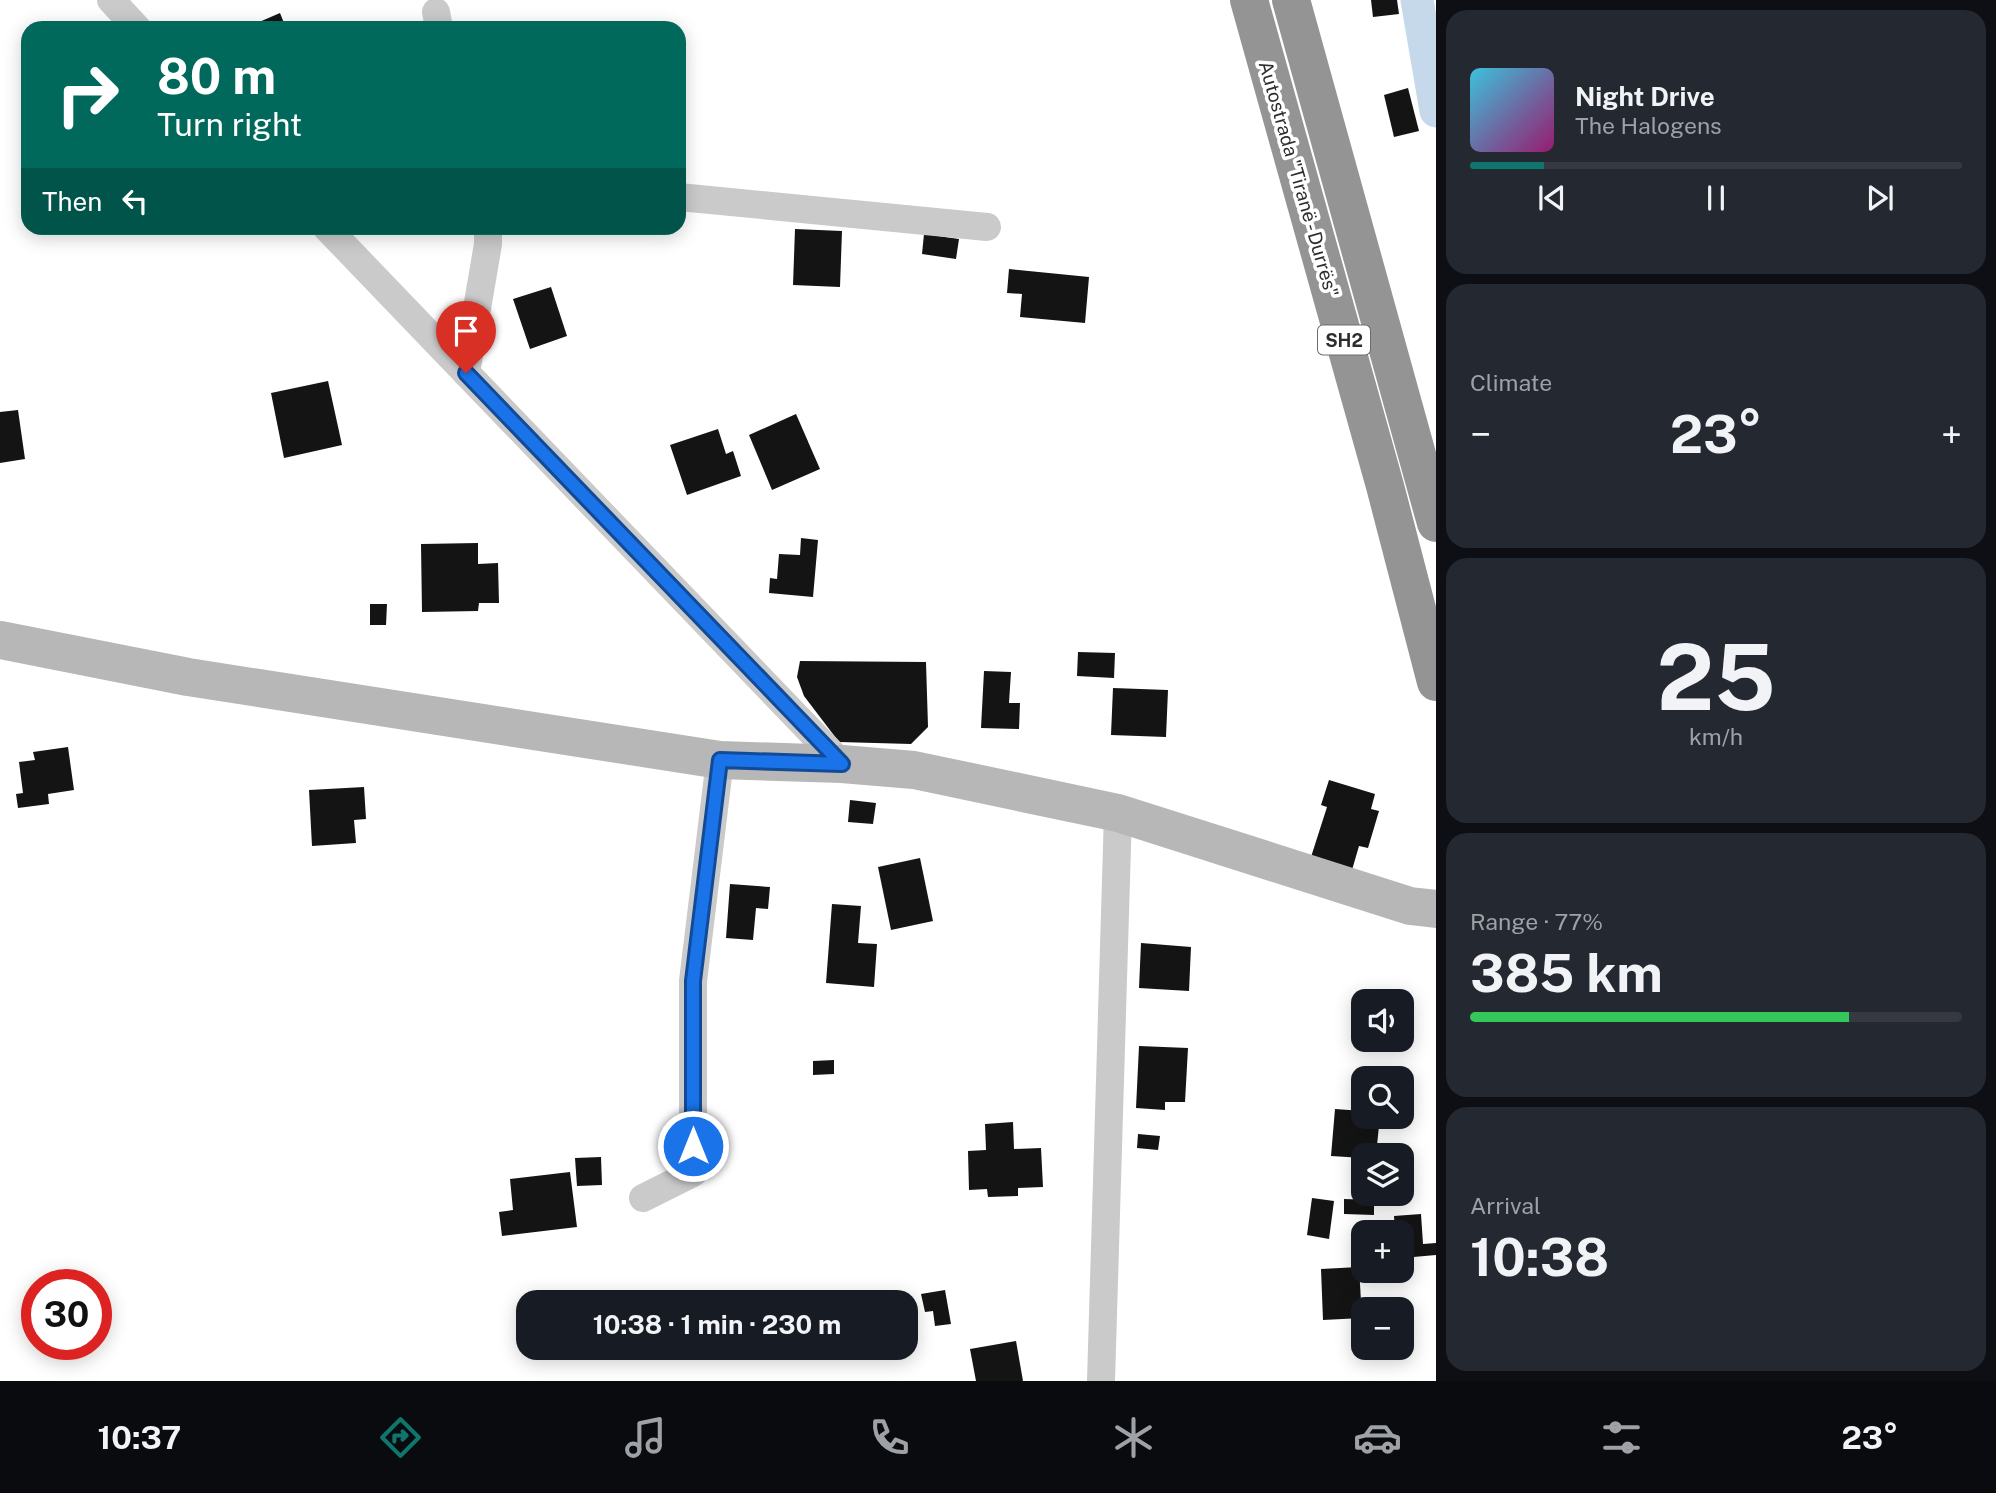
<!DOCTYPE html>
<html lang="en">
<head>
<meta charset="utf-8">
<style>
  :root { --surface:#171b24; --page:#242831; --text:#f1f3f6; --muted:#9ea1a6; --line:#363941; --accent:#0f766e }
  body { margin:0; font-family:"Public Sans",sans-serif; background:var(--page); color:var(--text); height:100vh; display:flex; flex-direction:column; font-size:26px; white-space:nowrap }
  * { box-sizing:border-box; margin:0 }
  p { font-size:23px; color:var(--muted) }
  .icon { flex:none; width:38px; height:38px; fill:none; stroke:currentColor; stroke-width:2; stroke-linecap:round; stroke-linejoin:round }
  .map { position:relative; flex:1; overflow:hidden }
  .details { display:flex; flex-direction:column; gap:10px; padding:10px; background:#0d0f14; width:560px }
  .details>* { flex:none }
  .banner { position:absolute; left:21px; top:21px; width:665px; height:214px; border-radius:21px; box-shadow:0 4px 18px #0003; background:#00695c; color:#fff; overflow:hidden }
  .buttons { position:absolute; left:1351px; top:989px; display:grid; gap:14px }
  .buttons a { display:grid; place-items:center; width:63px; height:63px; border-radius:14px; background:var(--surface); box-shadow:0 4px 18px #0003; font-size:35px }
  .speed { position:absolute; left:21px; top:1269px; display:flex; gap:14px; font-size:35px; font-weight:700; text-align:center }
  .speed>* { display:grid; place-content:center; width:91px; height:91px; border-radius:50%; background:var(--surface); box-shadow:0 4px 18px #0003; line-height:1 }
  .speed .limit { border:10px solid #d22; background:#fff; color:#111 }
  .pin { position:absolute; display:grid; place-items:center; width:60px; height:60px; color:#fff; margin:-72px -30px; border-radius:50% 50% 50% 0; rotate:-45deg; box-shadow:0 0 7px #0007 }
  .pin .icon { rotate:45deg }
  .me { position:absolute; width:77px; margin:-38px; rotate:0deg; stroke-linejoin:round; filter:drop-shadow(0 0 5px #0008) }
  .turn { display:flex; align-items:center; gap:24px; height:147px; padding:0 21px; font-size:32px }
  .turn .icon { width:91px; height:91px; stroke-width:2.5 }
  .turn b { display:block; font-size:49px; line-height:60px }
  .then { display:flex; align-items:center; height:66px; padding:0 21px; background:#0003; gap:14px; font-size:26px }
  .big { font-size:52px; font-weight:700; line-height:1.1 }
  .details .card { flex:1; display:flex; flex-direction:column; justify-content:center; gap:10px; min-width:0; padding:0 24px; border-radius:21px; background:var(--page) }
  .details .dial { align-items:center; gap:0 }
  .dial b { font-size:91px; line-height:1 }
  .song { display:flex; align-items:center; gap:21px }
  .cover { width:84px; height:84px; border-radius:10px; background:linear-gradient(135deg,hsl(190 70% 55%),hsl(320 70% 35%)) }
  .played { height:7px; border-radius:4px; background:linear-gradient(90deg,var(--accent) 15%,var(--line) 15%) }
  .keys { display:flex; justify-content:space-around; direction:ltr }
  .heat { display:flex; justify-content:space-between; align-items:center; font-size:38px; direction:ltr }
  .charge { height:10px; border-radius:5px; background:linear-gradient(90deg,#34c759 77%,var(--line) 0) }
  .trip { position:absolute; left:516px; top:1290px; width:402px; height:70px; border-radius:21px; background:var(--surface); box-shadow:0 4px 18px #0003; font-weight:700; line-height:70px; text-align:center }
  .menu { display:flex; height:112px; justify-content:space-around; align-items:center; background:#090b0e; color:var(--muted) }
  .menu .icon { width:49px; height:49px }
  .menu .current { color:var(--accent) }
  .menu b { font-size:32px; color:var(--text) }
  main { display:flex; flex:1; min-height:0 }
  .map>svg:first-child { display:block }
</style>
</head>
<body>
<main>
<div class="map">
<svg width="1436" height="1381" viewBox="0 0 1436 1381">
  <rect width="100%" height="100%" fill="#fff"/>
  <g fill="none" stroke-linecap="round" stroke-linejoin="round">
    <!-- canal -->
    <polyline stroke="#c6d9eb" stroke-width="33" points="1417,0 1436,111"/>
  </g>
  <!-- building -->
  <g fill="#141414">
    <polygon points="1371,0 1397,0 1399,14 1373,17"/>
    <polygon points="280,13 286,28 245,28"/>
    <polygon points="1408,88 1419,131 1394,137 1384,95"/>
    <polygon points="795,229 842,231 840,287 793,285"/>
    <polygon points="924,234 959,239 956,259 922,254"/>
    <polygon points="1009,269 1089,277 1085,323 1020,317 1022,294 1007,293"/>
    <polygon points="551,287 567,336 530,349 513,299"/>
    <polygon points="328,381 342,445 284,458 271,393"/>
    <polygon points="18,410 25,459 0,463 0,412"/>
    <polygon points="796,414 820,469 772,490 749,435"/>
    <polygon points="718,429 726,454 733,451 741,476 687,495 670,445"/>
    <polygon points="801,538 818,540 813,597 769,593 770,578 777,579 779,554 800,555"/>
    <polygon points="478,543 478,564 498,563 499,603 479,603 478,611 422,612 421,544"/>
    <polygon points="370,604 387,604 386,625 370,625"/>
    <polygon points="1078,652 1115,653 1114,678 1077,676"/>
    <polygon points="800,661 926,662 928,727 911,744 839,742 804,696 797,677"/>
    <polygon points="984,671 1011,672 1009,703 1020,703 1019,729 981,728"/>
    <polygon points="1113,688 1168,690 1166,737 1111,735"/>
    <polygon points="68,747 74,790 48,794 49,804 18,808 16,794 23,793 19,762 35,760 33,752"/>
    <polygon points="1329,780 1375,794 1371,809 1379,811 1368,848 1359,846 1352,870 1311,857 1327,807 1321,805"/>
    <polygon points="364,787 366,819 354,820 356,843 312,846 309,790"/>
    <polygon points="850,800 876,803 873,824 848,822"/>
    <polygon points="920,858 933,921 891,930 878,867"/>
    <polygon points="730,884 770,887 768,909 756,908 753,940 726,938"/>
    <polygon points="832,904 861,906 858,943 877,944 874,987 826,983"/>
    <polygon points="1141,943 1191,947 1189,991 1139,988"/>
    <polygon points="1139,1046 1188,1048 1185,1102 1165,1102 1165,1110 1136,1108"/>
    <polygon points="834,1060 834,1074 813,1075 813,1061"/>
    <polygon points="1335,1109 1363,1111 1363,1116 1380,1116 1376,1155 1363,1155 1363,1158 1331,1156"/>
    <polygon points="1013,1122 1014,1149 1041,1148 1043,1187 1018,1188 1018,1196 988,1197 987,1189 969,1190 968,1151 986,1150 985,1124"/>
    <polygon points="1138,1134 1160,1136 1158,1150 1137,1148"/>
    <polygon points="601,1157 602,1185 577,1186 575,1158"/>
    <polygon points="570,1172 577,1227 502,1236 499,1212 513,1210 510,1179"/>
    <polygon points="1312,1198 1334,1201 1329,1239 1307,1235"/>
    <polygon points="1344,1199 1374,1200 1374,1215 1344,1214"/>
    <polygon points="1421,1214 1423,1244 1436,1243 1436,1255 1402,1258 1402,1232 1395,1232 1394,1216"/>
    <polygon points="1359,1267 1362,1318 1323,1320 1321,1269"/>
    <polygon points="945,1290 951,1324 935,1326 933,1311 925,1312 921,1294"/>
    <polygon points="1016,1341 1023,1381 976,1381 970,1349"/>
  </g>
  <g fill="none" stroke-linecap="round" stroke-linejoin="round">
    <!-- street -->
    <g stroke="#cacaca" stroke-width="28">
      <polyline points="111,0 137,28"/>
      <polyline points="436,12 439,28"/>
      <polyline points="679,197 987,227"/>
      <polyline points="327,228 842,764"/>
      <polyline points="466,373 488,244 488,228"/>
      <polyline points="643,1198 693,1173 693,981 720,760"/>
      <polyline points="1101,1381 1118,813"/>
    </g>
    <!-- secondary -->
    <polyline stroke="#b7b7b7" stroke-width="38" points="0,640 188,677 720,760 842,764 914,770 1118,813 1410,906 1436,909"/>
    <!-- highway -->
    <g stroke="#949494" stroke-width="38">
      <polyline points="1249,0 1385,486 1436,682"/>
      <polyline points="1291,0 1436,523"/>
    </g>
  </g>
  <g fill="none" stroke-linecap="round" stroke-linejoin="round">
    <!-- route casing -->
    <g stroke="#114b97" stroke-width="18">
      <polyline id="route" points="466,373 842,764 720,760 693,981 693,1146"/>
    </g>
    <!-- route -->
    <use href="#route" stroke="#1a73e8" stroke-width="12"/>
  </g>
  <g text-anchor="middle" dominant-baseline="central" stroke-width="7" stroke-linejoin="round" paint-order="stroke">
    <!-- shield labels -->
    <rect fill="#fff" stroke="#6c6c6c" stroke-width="2" x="1318" y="325.5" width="52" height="29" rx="5"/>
    <g font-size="18" font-weight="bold" fill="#2d2d2d">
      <text x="1344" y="340">SH2</text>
    </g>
    <!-- street labels -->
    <g font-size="19" fill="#2d2d2d" stroke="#fff">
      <text transform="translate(1299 179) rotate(74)">Autostrada "Tiranë - Durrës"</text>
    </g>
  </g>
</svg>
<div class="buttons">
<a><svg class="icon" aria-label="sound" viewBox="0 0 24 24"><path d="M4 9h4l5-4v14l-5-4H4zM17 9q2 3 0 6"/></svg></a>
<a><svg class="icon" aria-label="search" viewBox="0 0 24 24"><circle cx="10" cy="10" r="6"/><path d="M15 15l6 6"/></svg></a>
<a><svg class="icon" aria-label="layers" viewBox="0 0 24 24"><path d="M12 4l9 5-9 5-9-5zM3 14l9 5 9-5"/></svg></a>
<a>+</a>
<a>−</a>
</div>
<div class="speed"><div class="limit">30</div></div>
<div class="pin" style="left:466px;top:373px;background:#d93025"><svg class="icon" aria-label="arrive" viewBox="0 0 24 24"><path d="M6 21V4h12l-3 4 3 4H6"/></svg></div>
<svg class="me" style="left:693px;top:1146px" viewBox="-20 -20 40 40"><circle r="17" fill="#1a73e8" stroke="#fff" stroke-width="3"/><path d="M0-11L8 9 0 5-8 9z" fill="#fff"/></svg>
<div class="trip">10:38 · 1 min · 230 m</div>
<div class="banner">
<div class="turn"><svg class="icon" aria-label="right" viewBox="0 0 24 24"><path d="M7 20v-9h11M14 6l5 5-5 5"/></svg><div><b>80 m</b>Turn right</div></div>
<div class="then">Then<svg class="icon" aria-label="left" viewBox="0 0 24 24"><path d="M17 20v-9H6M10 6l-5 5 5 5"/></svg></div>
</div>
</div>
<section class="details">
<div class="card">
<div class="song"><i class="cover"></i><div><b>Night Drive</b><p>The Halogens</p></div></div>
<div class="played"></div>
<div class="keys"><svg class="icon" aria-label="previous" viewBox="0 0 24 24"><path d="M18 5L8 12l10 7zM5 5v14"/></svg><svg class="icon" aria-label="pause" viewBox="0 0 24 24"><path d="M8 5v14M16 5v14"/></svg><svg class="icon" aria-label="next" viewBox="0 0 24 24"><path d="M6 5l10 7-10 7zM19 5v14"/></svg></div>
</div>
<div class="card"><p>Climate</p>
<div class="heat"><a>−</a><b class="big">23°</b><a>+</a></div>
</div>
<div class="card dial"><b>25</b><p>km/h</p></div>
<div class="card"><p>Range · 77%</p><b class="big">385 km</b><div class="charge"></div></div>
<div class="card"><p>Arrival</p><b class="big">10:38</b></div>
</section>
</main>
<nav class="menu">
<b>10:37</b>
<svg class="icon current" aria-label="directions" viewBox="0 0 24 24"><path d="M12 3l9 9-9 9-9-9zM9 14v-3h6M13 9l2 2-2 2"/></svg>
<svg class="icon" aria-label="music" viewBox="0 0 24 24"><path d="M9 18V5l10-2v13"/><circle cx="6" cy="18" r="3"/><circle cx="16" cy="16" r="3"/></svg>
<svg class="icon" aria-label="phone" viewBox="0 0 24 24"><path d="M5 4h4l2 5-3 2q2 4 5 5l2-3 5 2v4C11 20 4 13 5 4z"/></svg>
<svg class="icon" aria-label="climate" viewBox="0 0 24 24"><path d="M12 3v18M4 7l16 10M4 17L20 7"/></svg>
<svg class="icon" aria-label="car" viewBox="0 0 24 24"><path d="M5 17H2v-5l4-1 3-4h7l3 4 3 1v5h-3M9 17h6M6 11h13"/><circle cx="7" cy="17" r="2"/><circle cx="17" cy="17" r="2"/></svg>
<svg class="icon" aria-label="filters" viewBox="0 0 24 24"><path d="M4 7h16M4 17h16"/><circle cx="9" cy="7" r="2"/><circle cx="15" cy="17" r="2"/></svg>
<b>23°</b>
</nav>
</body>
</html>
